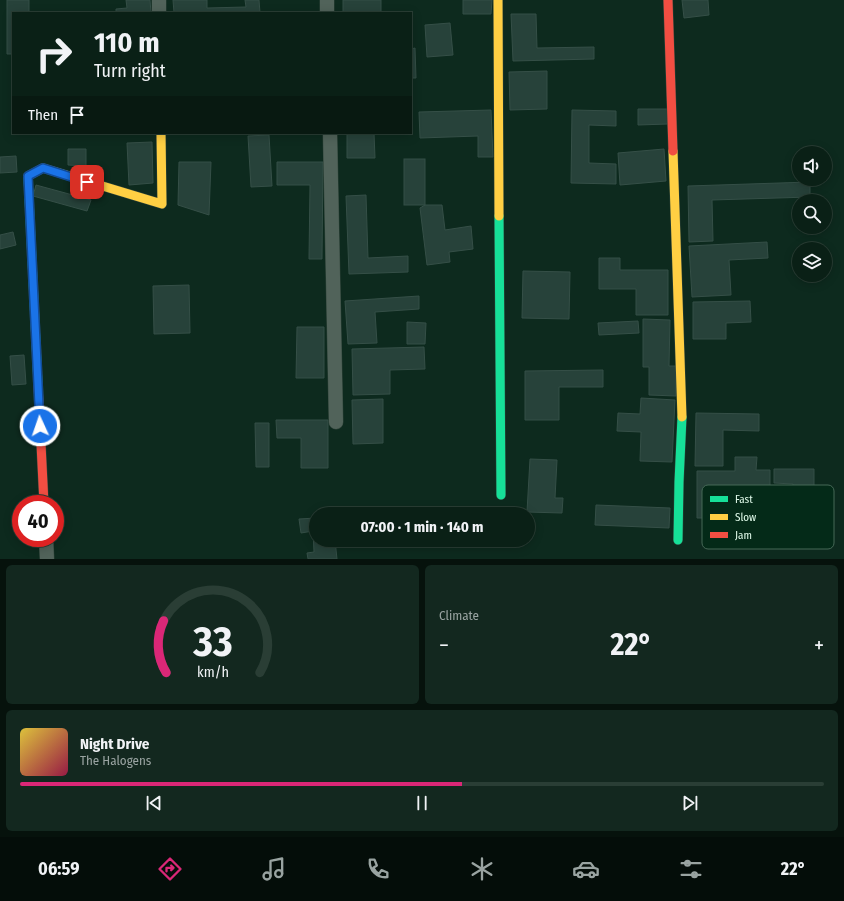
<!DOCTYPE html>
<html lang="en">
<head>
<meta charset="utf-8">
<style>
  :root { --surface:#0a2016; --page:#13281f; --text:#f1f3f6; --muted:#99a3a1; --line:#2a3e35; --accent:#db2777 }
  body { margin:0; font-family:"Fira Sans Condensed",sans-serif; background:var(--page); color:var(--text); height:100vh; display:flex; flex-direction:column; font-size:15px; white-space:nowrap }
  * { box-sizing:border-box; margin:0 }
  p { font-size:13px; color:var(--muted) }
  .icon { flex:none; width:22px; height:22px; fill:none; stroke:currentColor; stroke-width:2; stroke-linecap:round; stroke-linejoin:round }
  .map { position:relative; height:559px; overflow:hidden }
  .sheet { display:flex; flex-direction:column; gap:6px; padding:6px; background:#06120c; flex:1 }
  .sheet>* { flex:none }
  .guide { position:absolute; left:12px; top:12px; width:400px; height:122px; border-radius:0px; box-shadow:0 2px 10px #0003,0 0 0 1px var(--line); background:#0a2016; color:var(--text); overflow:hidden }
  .buttons { position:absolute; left:792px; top:146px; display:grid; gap:8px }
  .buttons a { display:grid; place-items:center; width:40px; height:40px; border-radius:50%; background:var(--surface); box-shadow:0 2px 10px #0003,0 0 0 1px var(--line); font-size:20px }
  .speed { position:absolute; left:12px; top:495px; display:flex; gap:8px; font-size:20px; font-weight:700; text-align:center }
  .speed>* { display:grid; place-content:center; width:52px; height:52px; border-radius:50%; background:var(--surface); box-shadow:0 2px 10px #0003,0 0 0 1px var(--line); line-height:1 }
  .speed .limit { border:6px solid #d22; background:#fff; color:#111 }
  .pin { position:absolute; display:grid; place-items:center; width:34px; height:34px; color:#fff; margin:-17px; border-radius:8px; box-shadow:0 2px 6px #0006 }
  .me { position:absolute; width:44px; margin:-22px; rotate:357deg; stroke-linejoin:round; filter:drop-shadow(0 0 3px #0008) }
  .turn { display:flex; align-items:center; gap:14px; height:84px; padding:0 16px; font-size:18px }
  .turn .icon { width:52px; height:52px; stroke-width:2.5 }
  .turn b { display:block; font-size:28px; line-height:34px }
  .then { display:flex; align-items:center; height:38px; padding:0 16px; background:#0003; gap:8px; font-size:15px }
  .big { font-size:30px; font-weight:700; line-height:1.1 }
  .sheet .tile { flex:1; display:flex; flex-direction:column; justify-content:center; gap:6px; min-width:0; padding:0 14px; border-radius:6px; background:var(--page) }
  .sheet .dial { align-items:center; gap:0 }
  .dial svg { height:104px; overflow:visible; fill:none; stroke:var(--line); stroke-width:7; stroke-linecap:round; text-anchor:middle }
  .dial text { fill:var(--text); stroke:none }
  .song { display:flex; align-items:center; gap:12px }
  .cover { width:48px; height:48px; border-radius:6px; background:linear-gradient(135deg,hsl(50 70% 55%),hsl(340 70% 35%)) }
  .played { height:4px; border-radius:2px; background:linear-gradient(90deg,var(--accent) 55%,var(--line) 55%) }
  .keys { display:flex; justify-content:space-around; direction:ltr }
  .heat { display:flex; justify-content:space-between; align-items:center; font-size:22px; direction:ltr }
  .sheet .tiles { flex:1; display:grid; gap:6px; grid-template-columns:1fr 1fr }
  .tile:last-child { grid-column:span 2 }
  .trip { position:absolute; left:309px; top:507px; width:226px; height:40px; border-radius:20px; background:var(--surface); box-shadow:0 2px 10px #0003,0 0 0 1px var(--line); font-weight:700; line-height:40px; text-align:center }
  .tab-bar { display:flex; height:64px; justify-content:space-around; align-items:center; background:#040d09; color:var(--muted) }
  .tab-bar .icon { width:28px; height:28px }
  .tab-bar .selected { color:var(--accent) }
  .tab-bar b { font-size:18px; color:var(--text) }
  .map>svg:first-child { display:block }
</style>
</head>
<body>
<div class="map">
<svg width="844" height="559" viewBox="0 0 844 559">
  <rect width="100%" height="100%" fill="#0d2a1e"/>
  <!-- building -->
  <g fill="#27423a" stroke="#354f47">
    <polygon points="7,0 29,0 29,13 13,13 13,54 7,54"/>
    <polygon points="126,0 150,0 151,13 116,13 116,9 127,8"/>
    <polygon points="173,0 207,0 207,8 246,7 245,0 259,0 260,13 174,13"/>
    <rect x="343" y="0" width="38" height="13"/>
    <polygon points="463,0 492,0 491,14 463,14"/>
    <polygon points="682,0 708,0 709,15 684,18"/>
    <polygon points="511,14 536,14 537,48 594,47 594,59 513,61"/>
    <polygon points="450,23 453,55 427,57 425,25"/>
    <polygon points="415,48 416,78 411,78 411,49"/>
    <polygon points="547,71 547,109 510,110 509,72"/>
    <polygon points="638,109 668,109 668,124 638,125"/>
    <polygon points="491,110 493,157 478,157 478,136 420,138 419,112"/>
    <polygon points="572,110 616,111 616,126 589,125 589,163 616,164 616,184 571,183"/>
    <polygon points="347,133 374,133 375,158 347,158"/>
    <polygon points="269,135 272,186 251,187 248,136"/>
    <polygon points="152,142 153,183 129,185 127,143"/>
    <polygon points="68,149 86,149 86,166 68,165"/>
    <polygon points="664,149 666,181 620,185 618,153"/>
    <polygon points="16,156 17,172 0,173 0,157"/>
    <rect x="404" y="159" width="21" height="46"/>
    <polygon points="179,162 211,162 209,215 178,205"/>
    <polygon points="277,162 323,162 322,259 309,259 310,185 277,185"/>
    <polygon points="810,182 810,197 712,200 713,241 689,242 688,186"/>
    <polygon points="36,185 91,200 87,211 33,196"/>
    <polygon points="366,195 368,258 408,256 408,272 349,274 346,196"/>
    <polygon points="425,205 442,205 445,230 471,226 473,249 449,252 450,262 427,265 420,208"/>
    <polygon points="13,232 16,245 0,249 0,235"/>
    <polygon points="767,242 768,258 729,260 731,295 692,297 689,246"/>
    <polygon points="599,258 620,258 620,270 668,270 668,315 636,315 636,289 599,289"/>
    <polygon points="523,271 570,272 569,319 522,318"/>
    <polygon points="189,285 190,333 154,334 153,286"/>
    <polygon points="419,296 419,309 375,312 377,343 348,344 345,301"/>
    <polygon points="750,301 751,322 726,323 726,339 693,339 693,302"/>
    <polygon points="643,319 670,320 669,366 676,366 676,396 649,395 649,367 643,367"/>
    <polygon points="638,321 639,333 599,335 598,323"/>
    <polygon points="407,322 426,323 425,344 407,344"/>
    <polygon points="297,327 324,327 324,378 296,378"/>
    <polygon points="424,347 425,369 390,370 390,394 353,395 352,349"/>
    <polygon points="24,355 26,384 12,385 10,356"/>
    <polygon points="603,370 603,387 559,387 559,420 525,420 525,371"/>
    <polygon points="641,398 675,400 672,462 640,461 641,432 617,431 618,413 640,414"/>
    <polygon points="383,399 383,443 353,444 352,400"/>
    <polygon points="696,413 759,414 759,431 723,430 723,466 695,466"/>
    <polygon points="276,420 328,420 328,468 301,468 301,438 277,438"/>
    <polygon points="255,423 269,423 269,467 256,467"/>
    <polygon points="735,457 757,457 756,470 770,470 770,493 715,492 715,518 697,518 697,471 735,471"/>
    <polygon points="530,459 557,460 555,498 563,498 562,513 527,512"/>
    <polygon points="774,469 814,469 814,520 803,520 803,504 793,504 793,484 774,483"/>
    <polygon points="596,505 670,508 669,528 595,525"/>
    <polygon points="316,518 316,540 335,540 337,559 308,559 307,553 314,552 313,531 301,533 299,519"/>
  </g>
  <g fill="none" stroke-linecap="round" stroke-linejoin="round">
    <!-- street casing -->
    <g stroke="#31453b" stroke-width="15">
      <g id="street">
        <polyline points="159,0 159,13"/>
        <polyline points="327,0 327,13"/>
        <polyline points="330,133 336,422"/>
        <polyline points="46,538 47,559"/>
      </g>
    </g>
    <!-- fast casing -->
    <g stroke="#31453b" stroke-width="10">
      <g id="fast">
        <polyline points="28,177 38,384"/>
        <polyline points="499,216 501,495"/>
        <polyline points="678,540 679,482 682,417"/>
      </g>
    </g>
    <!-- slow casing -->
    <g stroke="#31453b" stroke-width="10">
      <g id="slow">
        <polyline points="498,0 499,216"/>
        <polyline points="673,151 682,417"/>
        <polyline points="28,177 28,176 43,168 162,204 161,133"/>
      </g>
    </g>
    <!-- jam casing -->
    <g stroke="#31453b" stroke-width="10">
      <g id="jam">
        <polyline points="668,0 673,151"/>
        <polyline points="38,384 44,504"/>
      </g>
    </g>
    <!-- street -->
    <use href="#street" stroke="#51635a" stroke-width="14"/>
    <!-- fast -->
    <use href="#fast" stroke="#16e098" stroke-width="9"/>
    <!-- slow -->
    <use href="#slow" stroke="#ffcf43" stroke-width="9"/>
    <!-- jam -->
    <use href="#jam" stroke="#f24e42" stroke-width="9"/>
  </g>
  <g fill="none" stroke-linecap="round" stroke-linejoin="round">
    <!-- route casing -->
    <g stroke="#114b97" stroke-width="10">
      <polyline id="route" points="40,426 28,176 43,168 87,182"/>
    </g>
    <!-- route -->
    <use href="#route" stroke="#1a73e8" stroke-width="7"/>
  </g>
  <!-- legend -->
  <rect x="702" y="485" width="132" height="64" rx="6" fill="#042a18" stroke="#466857" stroke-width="1"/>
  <rect x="710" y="496" width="18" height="6" fill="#16e098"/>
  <rect x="710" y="514" width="18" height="6" fill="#ffcf43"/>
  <rect x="710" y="532" width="18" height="6" fill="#f24e42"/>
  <g font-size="11" fill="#dff9e9">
    <text x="735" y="503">Fast</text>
    <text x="735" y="521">Slow</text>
    <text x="735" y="539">Jam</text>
  </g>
</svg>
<div class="buttons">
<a><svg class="icon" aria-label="sound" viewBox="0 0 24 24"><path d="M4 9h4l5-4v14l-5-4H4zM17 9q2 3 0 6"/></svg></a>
<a><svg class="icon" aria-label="search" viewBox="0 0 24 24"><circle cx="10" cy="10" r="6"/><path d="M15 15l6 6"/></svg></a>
<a><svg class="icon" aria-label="layers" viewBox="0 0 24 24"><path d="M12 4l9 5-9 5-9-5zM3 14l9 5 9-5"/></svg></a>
</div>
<div class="speed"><div class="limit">40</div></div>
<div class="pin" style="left:87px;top:182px;background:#d93025"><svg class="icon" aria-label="arrive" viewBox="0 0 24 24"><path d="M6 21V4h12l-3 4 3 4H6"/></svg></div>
<svg class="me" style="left:40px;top:426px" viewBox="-20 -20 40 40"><circle r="17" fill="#1a73e8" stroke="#fff" stroke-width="3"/><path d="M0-11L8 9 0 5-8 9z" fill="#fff"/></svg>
<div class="trip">07:00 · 1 min · 140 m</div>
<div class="guide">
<div class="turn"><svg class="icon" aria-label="right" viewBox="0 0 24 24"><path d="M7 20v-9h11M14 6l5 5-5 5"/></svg><div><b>110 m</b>Turn right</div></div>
<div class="then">Then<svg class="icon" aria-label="arrive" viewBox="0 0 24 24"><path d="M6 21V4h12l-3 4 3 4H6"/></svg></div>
</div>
</div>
<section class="sheet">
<div class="tiles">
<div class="tile dial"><svg viewBox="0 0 100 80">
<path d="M14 69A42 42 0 1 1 86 69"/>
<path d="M14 69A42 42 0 0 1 12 29" stroke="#db2777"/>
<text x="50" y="56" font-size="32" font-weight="700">33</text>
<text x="50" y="72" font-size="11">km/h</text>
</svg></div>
<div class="tile"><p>Climate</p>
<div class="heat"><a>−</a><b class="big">22°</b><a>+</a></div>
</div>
<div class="tile">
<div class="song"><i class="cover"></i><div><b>Night Drive</b><p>The Halogens</p></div></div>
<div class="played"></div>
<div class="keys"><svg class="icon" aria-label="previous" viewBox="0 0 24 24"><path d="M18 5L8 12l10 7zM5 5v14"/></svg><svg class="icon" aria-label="pause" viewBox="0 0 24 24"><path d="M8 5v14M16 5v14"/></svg><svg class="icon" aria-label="next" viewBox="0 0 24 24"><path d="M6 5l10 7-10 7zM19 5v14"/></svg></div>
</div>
</div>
</section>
<nav class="tab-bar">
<b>06:59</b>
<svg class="icon selected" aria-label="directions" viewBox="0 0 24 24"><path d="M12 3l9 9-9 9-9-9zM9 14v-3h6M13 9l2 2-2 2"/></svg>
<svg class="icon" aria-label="music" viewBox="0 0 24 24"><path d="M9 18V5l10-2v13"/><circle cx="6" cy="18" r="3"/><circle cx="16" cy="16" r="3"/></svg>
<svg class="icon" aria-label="phone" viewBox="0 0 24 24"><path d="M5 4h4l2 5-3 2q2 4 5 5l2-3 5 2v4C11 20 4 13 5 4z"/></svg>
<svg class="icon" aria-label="climate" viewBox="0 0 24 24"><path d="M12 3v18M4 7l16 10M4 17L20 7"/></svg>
<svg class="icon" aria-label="car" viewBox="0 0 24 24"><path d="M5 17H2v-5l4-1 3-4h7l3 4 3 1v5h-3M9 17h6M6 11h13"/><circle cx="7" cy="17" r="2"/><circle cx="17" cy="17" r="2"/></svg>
<svg class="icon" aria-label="filters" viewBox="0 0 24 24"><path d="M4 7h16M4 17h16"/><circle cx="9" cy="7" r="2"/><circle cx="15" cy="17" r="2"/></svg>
<b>22°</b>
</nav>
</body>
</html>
